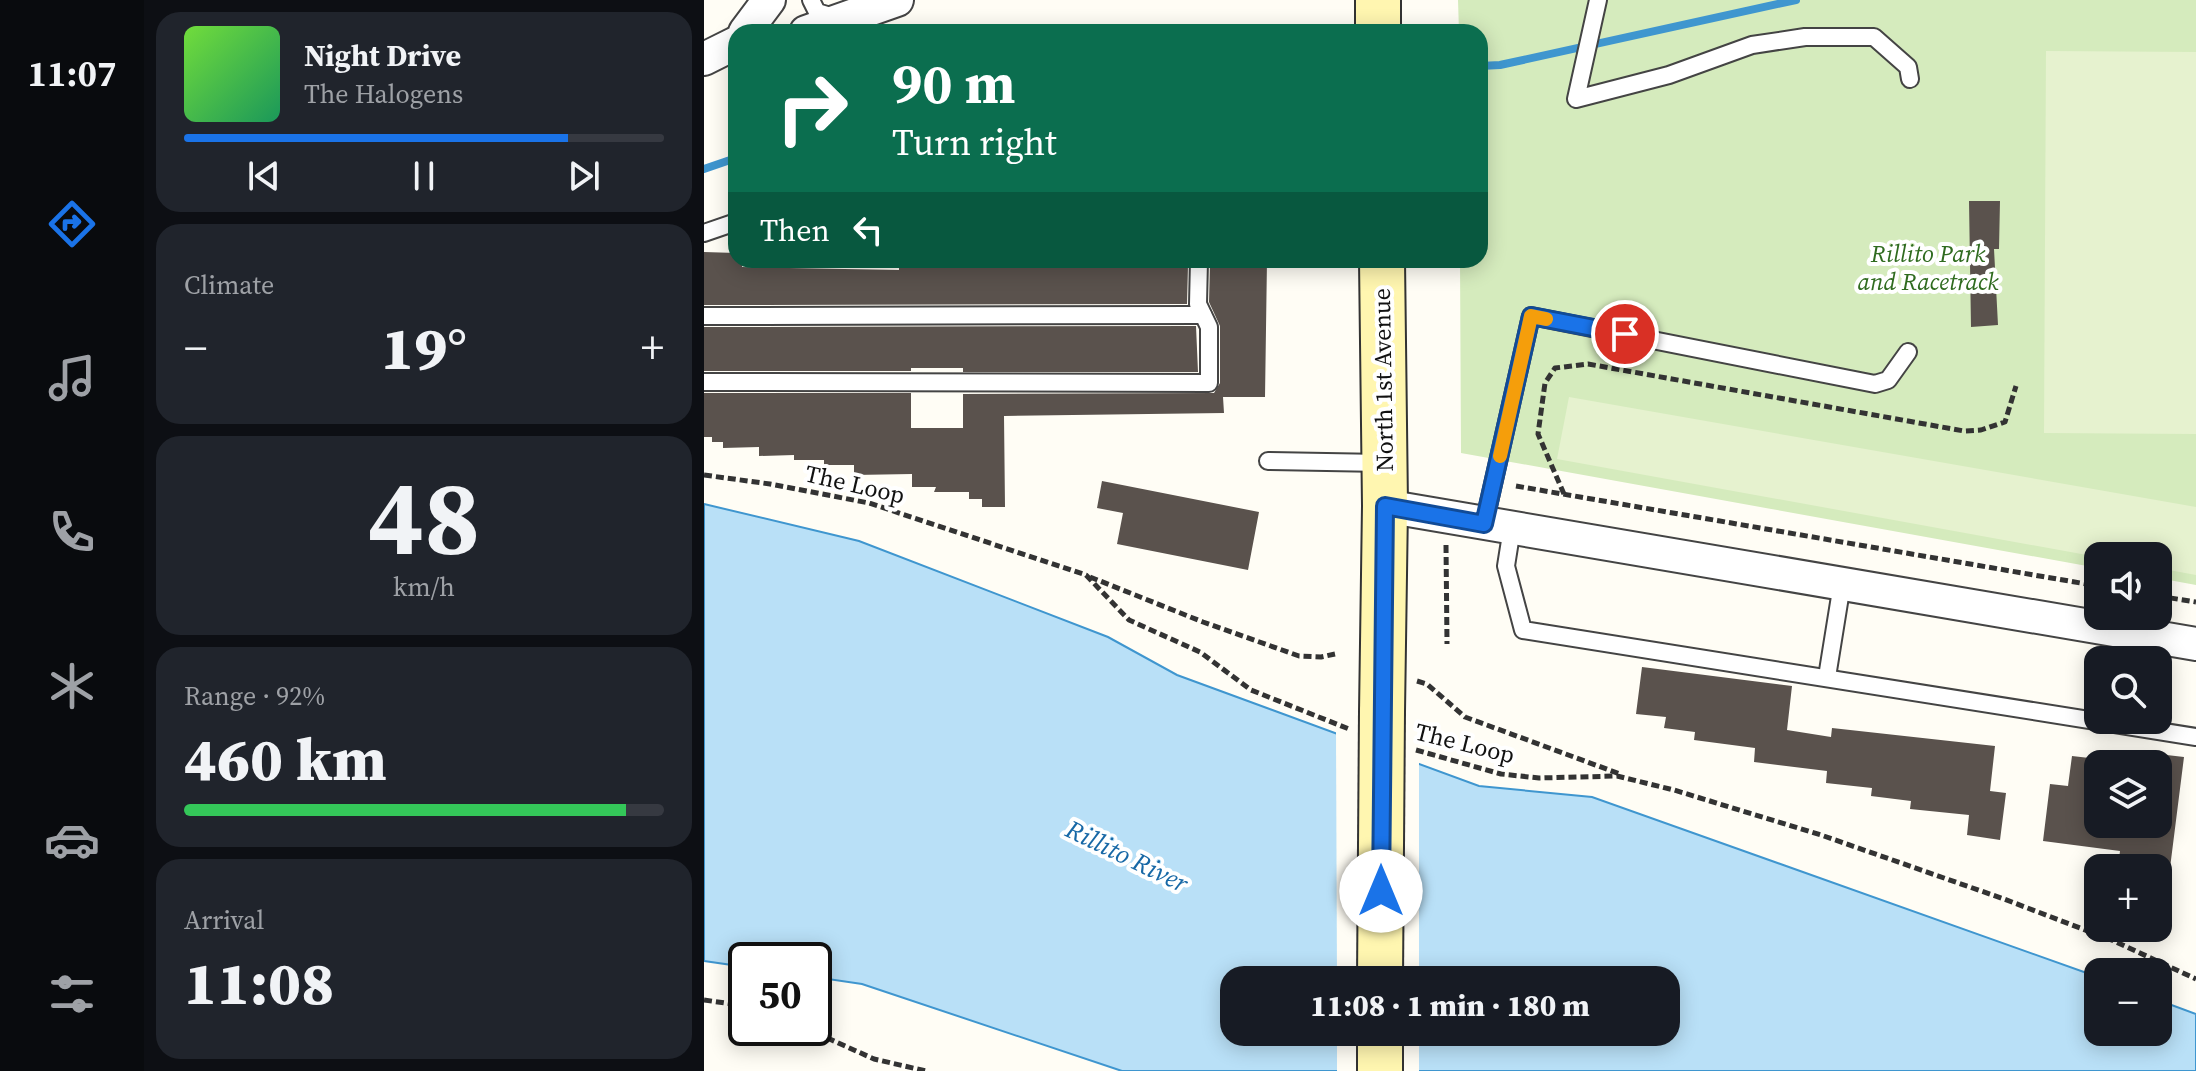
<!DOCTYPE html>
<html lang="en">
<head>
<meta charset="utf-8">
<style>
  :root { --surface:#171b24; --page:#20242c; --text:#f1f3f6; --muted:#9ea1a6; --line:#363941; --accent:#1a73e8 }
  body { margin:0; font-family:"Source Serif 4",serif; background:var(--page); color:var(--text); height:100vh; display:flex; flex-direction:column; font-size:30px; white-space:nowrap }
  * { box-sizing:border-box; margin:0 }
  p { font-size:26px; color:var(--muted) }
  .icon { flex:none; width:44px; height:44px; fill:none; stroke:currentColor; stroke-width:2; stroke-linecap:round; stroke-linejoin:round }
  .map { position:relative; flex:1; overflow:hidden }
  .drawer { display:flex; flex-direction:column; gap:12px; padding:12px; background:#0d0f14; width:560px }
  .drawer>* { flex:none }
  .hud { position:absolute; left:24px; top:24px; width:760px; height:244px; border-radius:24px; box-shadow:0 4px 20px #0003; background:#0b6e4f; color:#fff; overflow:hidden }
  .buttons { position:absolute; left:1380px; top:542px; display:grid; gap:16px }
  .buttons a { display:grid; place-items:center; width:88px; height:88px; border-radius:16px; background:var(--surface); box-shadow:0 4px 20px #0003; font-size:40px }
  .speed { position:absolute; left:24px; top:942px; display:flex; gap:16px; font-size:40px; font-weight:700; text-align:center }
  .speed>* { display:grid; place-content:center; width:104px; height:104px; border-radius:50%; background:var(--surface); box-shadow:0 4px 20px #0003; line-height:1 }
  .speed .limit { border:4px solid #111; border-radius:12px; background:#fff; color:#111 }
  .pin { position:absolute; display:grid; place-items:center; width:68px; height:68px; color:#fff; margin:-34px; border:4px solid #fff; border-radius:50%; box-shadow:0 2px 8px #0007 }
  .me { position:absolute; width:88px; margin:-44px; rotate:0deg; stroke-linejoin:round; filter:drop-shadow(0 0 6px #0008) }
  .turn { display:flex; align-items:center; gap:28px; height:168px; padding:0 32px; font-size:36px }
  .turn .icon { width:104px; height:104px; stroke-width:2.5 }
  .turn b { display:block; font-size:56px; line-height:68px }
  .then { display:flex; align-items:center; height:76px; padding:0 32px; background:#0003; gap:16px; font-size:30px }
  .big { font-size:60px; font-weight:800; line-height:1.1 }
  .drawer .tile { flex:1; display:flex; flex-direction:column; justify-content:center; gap:12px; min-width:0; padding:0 28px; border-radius:24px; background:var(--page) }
  .drawer .dial { align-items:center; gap:0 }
  .dial b { font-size:104px; line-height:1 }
  .song { display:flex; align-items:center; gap:24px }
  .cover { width:96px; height:96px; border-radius:12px; background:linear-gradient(135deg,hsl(100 70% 55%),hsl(150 70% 35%)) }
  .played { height:8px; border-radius:4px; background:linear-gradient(90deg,var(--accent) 80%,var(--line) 80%) }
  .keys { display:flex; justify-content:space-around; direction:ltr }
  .heat { display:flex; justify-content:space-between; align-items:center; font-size:44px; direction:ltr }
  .charge { height:12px; border-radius:6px; background:linear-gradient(90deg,#34c759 92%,var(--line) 0) }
  .trip { position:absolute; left:516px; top:966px; width:460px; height:80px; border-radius:24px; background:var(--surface); box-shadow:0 4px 20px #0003; font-weight:800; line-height:80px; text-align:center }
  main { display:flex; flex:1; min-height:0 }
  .tabs { display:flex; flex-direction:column; width:144px; justify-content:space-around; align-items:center; background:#090b0e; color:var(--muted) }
  .tabs .icon { width:56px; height:56px }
  .tabs .on { color:var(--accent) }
  .tabs b { font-size:36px; color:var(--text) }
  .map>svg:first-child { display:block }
</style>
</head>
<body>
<main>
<nav class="tabs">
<b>11:07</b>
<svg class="icon on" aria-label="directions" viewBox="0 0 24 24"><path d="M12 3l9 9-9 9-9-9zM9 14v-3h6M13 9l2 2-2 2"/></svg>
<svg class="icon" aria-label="music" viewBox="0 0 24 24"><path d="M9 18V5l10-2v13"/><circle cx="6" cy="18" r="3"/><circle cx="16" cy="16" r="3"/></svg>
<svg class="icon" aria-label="phone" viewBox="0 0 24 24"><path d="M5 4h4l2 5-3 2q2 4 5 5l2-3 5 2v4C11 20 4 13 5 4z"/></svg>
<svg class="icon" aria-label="climate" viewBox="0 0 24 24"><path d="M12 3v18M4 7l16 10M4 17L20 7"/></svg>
<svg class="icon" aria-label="car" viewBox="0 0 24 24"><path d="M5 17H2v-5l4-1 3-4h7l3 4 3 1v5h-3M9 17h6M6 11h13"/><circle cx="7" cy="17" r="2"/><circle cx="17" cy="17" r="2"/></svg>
<svg class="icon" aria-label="filters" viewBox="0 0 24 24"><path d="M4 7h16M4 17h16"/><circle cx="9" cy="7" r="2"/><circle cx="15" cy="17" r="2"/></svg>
</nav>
<section class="drawer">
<div class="tile">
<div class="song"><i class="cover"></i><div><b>Night Drive</b><p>The Halogens</p></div></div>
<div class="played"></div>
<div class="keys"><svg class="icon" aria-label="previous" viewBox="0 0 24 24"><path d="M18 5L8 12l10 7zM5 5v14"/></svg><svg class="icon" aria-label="pause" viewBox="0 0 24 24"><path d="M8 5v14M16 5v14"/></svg><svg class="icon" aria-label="next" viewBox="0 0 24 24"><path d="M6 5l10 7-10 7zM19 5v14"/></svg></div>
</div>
<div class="tile"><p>Climate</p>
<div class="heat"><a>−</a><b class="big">19°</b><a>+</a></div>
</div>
<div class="tile dial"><b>48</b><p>km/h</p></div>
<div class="tile"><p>Range · 92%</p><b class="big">460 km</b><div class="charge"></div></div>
<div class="tile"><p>Arrival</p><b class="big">11:08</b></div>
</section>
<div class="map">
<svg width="1492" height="1071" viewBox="0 0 1492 1071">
  <rect width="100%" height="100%" fill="#fffdf5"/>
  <!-- green -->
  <polygon fill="#d5ebbd" points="754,0 1492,0 1492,585 1454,578 1454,556 1394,556 1394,568 757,453 756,260 776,260 776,32 755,32"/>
  <!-- pitch -->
  <g fill="#e6f2cf">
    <polygon points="1342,51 1492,52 1492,434 1340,433"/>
    <polygon points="865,397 1492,507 1492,575 1454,568 1454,556 1394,557 853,459"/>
  </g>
  <!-- water -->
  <path fill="#b9e0f7" stroke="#3f96cf" stroke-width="2" fill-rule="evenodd" d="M0,504L155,541L404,637L473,675L775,786L888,797L1394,977V1032H1454V1000L1492,1014V1071H418L158,984L110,977V960H42V967L0,961ZM530,980H962V1032H530Z"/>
  <!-- pier -->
  <g fill="#fffdf5">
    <polygon points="632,729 715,760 715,980 633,980"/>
    <rect x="633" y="1032" width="82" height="39"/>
  </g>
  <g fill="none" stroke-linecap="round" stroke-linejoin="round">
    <!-- stream -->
    <g stroke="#3f96cf" stroke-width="8">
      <polyline points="776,66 796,65 1092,0"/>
      <polyline points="0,169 32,158"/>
    </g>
  </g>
  <!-- building -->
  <g fill="#5a524d">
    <polygon points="1265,201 1296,201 1295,249 1290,249 1294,325 1267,327"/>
    <polygon points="0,252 32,253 32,260 38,260 38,267 195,270 195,267 484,265 483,304 0,305"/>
    <polygon points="512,260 563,260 561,397 519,397 520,413 300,416 301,507 278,507 278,499 265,499 265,492 230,492 232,487 208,487 208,474 150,475 150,465 120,465 120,460 90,460 90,455 55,456 55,447 19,448 19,442 8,442 8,437 0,437 0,393 207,393 207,428 259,428 259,394 510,393 516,383 516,326 505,302 506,265 511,265"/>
    <polygon points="492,326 494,372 259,372 259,368 207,368 207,371 0,371 0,327"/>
    <polygon points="398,481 555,512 544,570 413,544 419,513 393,508"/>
    <polygon points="938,667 1088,686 1083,730 1127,737 1128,728 1291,746 1286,791 1302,793 1296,840 1263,835 1265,815 1206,809 1207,801 1167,796 1168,788 1122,783 1123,771 1050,762 1051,748 990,740 991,732 960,728 962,717 932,714"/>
    <polygon points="1454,754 1480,757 1466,868 1414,868 1416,851 1339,841 1346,784 1364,786 1368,756 1394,759 1394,824 1454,824"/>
  </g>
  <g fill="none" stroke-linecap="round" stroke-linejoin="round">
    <!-- lane casing -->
    <g stroke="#444" stroke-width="20">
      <g id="lane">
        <polyline points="107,0 113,12 133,18"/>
        <polyline points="894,0 872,99 965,75 1048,45 1101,37 1170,37 1204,67 1206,79"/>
        <polyline points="0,233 32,222"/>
        <polyline points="0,316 499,315"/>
        <polyline points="0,382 505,383 505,327 494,304 495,260"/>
        <polyline points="564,461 679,463"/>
        <polyline points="780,524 827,316 1171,384 1184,380 1204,352"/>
        <polyline points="808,528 802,566 819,630 1492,737"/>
        <polyline points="1123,677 1138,584"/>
      </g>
    </g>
    <!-- street casing -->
    <g stroke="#444" stroke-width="36">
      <g id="street">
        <polyline points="41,32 65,0"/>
        <polyline points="102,32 193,0"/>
        <polyline points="0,59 32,43"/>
        <polyline points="681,506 1492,644"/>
      </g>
    </g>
    <!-- secondary casing -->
    <g stroke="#333" stroke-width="48">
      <g id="secondary">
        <polyline points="674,0 674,32"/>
        <polyline points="678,260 681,506 678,712"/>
        <polyline points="676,1071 676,1032"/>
      </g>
    </g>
    <!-- path -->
    <g stroke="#333" stroke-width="5" stroke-dasharray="8 4" stroke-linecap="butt">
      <polyline points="0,475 66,484 165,503 382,575 425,620 496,652 547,690 645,729"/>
      <polyline points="812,486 1394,586"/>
      <polyline points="860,494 834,434 841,383 851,368 884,364 1260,431 1277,430 1301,422 1312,386"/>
      <polyline points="742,545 743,644"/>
      <polyline points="386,577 499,622 595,656 617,657 631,654"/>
      <polyline points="1454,596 1492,602"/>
      <polyline points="713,681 723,684 761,717 916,774"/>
      <polyline points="712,750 797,774 835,778 913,776 970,790 1117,835 1300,899 1410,941 1492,979"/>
      <polyline points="0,1000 42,1006"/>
      <polyline points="101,1028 170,1059 222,1071"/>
    </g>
    <!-- lane -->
    <use href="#lane" stroke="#fff" stroke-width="16"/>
    <!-- street -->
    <use href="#street" stroke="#fff" stroke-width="32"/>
    <!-- secondary -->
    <use href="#secondary" stroke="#fff6b0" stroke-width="44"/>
    <!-- secondary-bridge casing -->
    <g stroke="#333" stroke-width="48" stroke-linecap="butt">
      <polyline id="secondary-bridge" points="676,980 678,712"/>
    </g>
    <!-- secondary-bridge -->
    <use href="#secondary-bridge" stroke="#fff6b0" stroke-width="44"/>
  </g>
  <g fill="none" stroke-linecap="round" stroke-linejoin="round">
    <!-- route casing -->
    <g stroke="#114b97" stroke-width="20">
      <polyline id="route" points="677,891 681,506 780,524 827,316 921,334"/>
    </g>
    <!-- route -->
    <use href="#route" stroke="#1a73e8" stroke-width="14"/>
    <!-- slow -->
    <polyline stroke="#f59e0b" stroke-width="14" points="796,456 827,316 842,319"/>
  </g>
  <g text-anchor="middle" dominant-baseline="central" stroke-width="8" stroke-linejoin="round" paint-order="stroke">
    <!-- park labels -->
    <g font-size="24" font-style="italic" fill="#2f6b1f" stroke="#fff">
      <text x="1224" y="253">Rillito Park<tspan x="1224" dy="28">and Racetrack</tspan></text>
    </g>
    <!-- street labels -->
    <g font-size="24" fill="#111" stroke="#fff">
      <text transform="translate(679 380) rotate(-91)">North 1st Avenue</text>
      <text transform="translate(151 484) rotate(13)">The Loop</text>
      <text transform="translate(761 743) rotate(14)">The Loop</text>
    </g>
    <!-- water labels -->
    <g font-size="26" font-style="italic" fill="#1768a6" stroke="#fff">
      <text transform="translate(423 856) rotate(26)">Rillito River</text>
    </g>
  </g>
</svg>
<div class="buttons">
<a><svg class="icon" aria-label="sound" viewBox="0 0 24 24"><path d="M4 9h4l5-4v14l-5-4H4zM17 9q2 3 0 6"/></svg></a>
<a><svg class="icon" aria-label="search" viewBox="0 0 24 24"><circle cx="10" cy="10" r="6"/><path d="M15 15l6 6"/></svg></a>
<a><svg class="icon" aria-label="layers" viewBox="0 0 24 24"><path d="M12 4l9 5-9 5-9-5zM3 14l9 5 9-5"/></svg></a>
<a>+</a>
<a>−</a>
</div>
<div class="speed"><div class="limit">50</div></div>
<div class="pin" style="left:921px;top:334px;background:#d93025"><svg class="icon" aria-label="arrive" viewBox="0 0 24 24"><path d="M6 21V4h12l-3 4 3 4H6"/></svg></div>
<svg class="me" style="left:677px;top:891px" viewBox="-20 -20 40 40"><circle r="19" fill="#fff"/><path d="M0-13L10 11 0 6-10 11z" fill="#1a73e8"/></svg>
<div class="trip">11:08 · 1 min · 180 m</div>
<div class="hud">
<div class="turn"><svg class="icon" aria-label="right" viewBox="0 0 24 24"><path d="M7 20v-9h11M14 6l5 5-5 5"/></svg><div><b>90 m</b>Turn right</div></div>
<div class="then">Then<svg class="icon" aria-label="left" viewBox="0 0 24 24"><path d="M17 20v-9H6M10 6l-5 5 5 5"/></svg></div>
</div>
</div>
</main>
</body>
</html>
